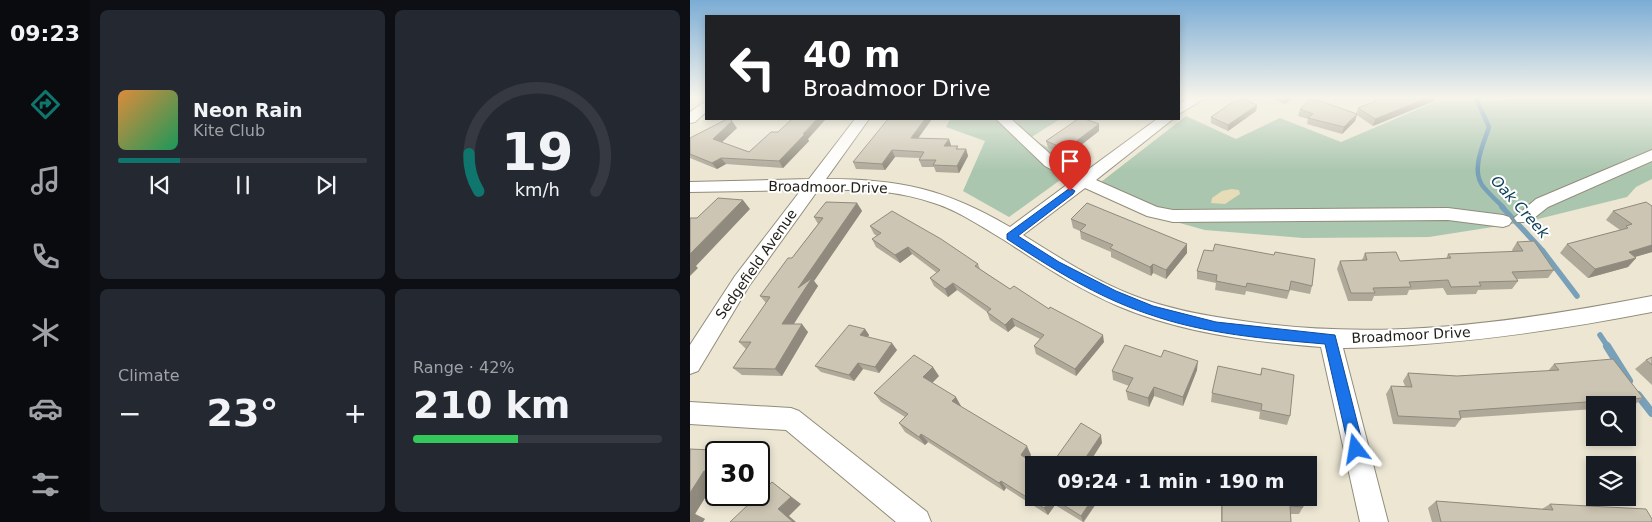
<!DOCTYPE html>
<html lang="en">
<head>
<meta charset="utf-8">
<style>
  :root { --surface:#171b24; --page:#242831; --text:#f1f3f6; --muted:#9ea1a6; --line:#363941; --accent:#0f766e }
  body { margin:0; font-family:"DejaVu Sans",sans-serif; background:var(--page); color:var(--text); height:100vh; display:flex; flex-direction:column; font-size:19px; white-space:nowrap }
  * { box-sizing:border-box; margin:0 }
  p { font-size:16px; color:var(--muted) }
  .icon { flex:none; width:28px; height:28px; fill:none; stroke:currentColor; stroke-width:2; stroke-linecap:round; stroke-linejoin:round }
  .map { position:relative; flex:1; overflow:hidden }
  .sheet { display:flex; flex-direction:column; gap:10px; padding:10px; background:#0d0f14; width:600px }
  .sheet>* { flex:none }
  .banner { position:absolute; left:15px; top:15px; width:475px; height:105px; border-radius:0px; box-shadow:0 2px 8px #0003; background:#202124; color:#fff; overflow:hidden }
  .controls { position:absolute; left:896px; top:396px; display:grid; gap:10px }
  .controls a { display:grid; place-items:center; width:50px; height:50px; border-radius:0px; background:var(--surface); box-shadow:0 2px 8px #0003; font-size:25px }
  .speed { position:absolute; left:15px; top:441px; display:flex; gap:10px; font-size:25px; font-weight:700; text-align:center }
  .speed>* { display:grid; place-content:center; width:65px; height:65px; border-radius:50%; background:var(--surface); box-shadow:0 2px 8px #0003; line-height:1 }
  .speed .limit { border:2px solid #111; border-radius:8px; background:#fff; color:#111 }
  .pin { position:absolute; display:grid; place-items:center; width:42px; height:42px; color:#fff; margin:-51px -21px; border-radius:50% 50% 50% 0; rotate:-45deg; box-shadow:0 0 5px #0007 }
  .pin .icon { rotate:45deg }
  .me { position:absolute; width:55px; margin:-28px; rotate:346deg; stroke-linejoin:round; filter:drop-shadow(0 0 4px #0008) }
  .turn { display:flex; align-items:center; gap:18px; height:105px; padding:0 15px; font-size:22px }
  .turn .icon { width:65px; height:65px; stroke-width:2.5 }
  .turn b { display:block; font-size:35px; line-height:42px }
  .big { font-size:38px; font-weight:700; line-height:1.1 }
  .sheet .card { flex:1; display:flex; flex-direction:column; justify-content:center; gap:8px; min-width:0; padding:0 18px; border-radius:8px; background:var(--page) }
  .sheet .dial { align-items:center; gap:0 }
  .dial svg { height:130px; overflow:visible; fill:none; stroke:var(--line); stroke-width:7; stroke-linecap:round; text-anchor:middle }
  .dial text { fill:var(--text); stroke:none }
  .song { display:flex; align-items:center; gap:15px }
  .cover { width:60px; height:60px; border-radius:8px; background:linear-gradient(135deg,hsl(30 70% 55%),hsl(150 70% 35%)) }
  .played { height:5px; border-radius:2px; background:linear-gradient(90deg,var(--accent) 25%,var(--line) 25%) }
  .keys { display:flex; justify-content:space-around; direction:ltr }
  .heat { display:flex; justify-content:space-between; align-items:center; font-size:28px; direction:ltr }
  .charge { height:8px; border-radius:4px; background:linear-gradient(90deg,#34c759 42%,var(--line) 0) }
  .sheet .tiles { flex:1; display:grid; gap:10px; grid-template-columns:repeat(2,1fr) }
  .trip { position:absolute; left:335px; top:456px; width:292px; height:50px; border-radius:0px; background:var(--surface); box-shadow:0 2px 8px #0003; font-weight:700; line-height:50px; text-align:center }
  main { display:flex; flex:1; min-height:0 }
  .menu { display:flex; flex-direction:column; width:90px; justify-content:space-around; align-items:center; background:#090b0e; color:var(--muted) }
  .menu .icon { width:35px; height:35px }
  .menu .selected { color:var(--accent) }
  .menu b { font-size:22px; color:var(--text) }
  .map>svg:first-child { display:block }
</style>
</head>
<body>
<main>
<nav class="menu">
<b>09:23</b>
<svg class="icon selected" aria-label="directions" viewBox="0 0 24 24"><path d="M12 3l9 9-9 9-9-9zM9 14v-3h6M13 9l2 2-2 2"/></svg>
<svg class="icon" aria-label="music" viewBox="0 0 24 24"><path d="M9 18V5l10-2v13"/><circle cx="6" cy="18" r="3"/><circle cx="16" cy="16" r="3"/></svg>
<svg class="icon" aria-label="phone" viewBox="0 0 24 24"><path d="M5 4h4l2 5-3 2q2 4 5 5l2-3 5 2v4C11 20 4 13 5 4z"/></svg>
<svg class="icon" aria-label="climate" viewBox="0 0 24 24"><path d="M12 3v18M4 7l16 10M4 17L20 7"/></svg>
<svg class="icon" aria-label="car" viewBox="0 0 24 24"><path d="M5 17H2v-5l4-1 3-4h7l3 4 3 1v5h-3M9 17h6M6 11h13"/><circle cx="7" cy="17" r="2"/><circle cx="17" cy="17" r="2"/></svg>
<svg class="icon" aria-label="filters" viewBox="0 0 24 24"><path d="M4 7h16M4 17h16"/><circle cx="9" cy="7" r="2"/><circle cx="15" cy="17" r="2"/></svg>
</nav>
<section class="sheet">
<div class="tiles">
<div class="card">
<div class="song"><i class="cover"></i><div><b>Neon Rain</b><p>Kite Club</p></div></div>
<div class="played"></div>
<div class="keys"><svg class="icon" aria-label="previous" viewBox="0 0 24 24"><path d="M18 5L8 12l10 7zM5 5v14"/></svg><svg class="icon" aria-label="pause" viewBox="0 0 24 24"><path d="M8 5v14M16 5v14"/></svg><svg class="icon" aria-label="next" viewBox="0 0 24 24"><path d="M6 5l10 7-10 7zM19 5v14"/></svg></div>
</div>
<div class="card dial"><svg viewBox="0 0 100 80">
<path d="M14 69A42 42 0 1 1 86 69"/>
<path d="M14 69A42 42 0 0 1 8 46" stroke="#0f766e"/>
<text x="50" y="56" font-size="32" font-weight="700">19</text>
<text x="50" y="72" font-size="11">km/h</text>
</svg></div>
<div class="card"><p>Climate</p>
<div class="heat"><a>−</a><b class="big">23°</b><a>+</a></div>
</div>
<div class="card"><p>Range · 42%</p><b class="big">210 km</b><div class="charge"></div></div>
</div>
</section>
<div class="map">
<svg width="962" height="522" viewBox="0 0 962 522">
  <rect width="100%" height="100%" fill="#ece6d3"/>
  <!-- green -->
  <g fill="#aac6af">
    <polygon points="824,98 962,98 962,179 946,187 937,197 840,221 739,237 613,238 515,230 457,214 402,189 496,116 546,139 590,118 651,142 745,102 807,101"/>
    <polygon points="260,119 370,119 340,138 391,165 319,217 273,191 295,141 256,127"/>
  </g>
  <!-- sand -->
  <polygon fill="#e6dcb7" points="542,189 549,190 550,194 535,204 521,203 522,198 532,191"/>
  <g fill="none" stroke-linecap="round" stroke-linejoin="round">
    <!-- stream-far2 -->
    <path stroke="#78a0b8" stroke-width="4.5" d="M786,98L799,127C794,143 781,169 792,185C798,193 807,201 814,208"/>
    <!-- stream-far1 -->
    <g stroke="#78a0b8" stroke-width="5.5">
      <polyline points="812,207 852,250 887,296"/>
      <polyline points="910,335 918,347"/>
    </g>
    <!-- stream -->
    <g stroke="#78a0b8" stroke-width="8">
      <polyline points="917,346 939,381"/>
      <polyline points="948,395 962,413"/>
    </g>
    <!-- minor casing -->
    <g stroke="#928c7a" stroke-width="2">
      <g id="minor">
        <polygon points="498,98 515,98 489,114 489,104"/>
        <polygon points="16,101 16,112 5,122 0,123 0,112"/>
        <path d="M165,119H179L136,179C210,179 255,189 320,227L382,181L355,166L306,119H321L367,160L392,174L467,119H483L406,180L467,207L483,210L758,208L813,215L819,217L822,221L819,225L813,227L758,220L483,222L457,216L395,188L333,235C368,257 404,280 442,295C477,309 516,316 553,321C690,342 827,322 962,296V312C859,332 758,346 653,348L698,522H670L631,347C563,342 492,333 428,306C388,289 351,264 314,240C292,227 269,211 244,203C207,190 167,189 128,190L59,286L8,371L0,374V345L45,276L111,190L0,192V182L119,179Z"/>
        <polygon points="962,150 962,161 858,207 839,222 827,222 824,218 846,199"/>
        <polygon points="0,402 101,408 109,411 237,512 241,522 206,522 96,430 0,424"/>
      </g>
    </g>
    <!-- minor -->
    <use href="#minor" fill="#fff" fill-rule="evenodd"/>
  </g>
  <!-- wall -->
  <g fill="#afa99a">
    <polygon points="582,98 604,98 594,104"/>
    <polygon points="684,98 745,98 744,101 683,126 667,115 665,121 652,134 617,124 618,119 608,116 610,109 666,114 668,108 684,102"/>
    <polygon points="567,105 566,111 538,131 521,123 521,117"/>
    <polygon points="242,119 228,138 261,145 261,146 269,149 276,149 278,156 269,173 246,172 244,167 232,167 229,160 230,158 205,157 195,170 166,169 163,162"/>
    <polygon points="47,128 32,142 59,152 118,139 119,141 93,168 36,164 27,169 0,158 0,138"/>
    <polygon points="409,131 377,156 358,148 356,141"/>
    <polygon points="167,203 172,211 124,281 128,286 104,324 118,332 92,376 52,375 43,368 56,349 49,342 76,303 70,296 102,258 128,224 124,217"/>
    <polygon points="962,206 962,252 945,257 946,258 938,267 898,278 870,253 877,244 930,230 916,220 923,211"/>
    <polygon points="381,219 497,244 497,253 476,279 463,273 461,276 421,257 421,252 391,239 390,231 383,228"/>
    <polygon points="180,226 288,264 290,269 320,289 359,309 414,342 386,376 346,354 344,346 350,339 325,326 318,332 300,320 297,312 267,290 258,297 244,286 240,278 247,273 222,254 210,263 186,247 182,239 187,236 184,234"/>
    <polygon points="827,242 864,270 858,278 827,279 828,281 822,289 788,290 786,294 757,295 753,288 719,290 717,295 684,296 682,301 658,301 647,269 650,261 672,260 675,253 710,261 756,259 758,254 823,252 822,250"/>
    <polygon points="523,251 622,286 620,294 600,290 597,299 556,291 555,295 525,290 526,283 507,279 507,271"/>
    <polygon points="175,329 179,335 178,337 207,350 189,373 173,369 164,381 131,372 125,366"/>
    <polygon points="962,357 962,385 945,369 956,360"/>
    <polygon points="864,364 953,398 943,406 938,407 938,405 905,405 905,409 771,418 771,419 765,427 703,424 696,394 701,386 715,386 713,381 718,373 767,376 858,371"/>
    <polygon points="572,368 600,416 597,425 569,419 570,412 521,402 522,393 570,375"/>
    <polygon points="507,370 493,406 464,396 459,407 438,400 436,391 439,386 423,380 422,371"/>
    <polygon points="249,376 242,383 271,406 270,407 341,455 337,460 344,465 410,498 394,522 393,522 365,505 358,515 316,488 314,491 238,442 235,445 215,432 209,423 215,417 191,402 184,393"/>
    <polygon points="0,449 42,451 45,452 26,452 26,480 5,514 15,519 0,522"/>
    <polygon points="546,498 612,498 613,507 609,514 601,514 601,522 531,522 531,506 532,499 546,500"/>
    <polygon points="746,501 852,509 860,504 962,522 742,522 738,508"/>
  </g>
  <!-- shaded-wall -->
  <g fill="#8f8a7d">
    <polygon points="595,98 604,98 594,104"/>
    <polygon points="738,98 745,98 744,101 683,126 685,119"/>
    <polygon points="567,105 566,111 538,131 538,125"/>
    <polygon points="667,114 665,121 652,134 654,127"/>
    <polygon points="127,119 136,119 118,139 119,141 93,168 89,161"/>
    <polygon points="235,119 242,119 224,144 221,138"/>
    <polygon points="42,121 47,128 28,146 23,139"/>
    <polygon points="409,124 409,131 377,156 376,149"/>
    <polygon points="259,139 261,145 257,153 254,146"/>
    <polygon points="276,149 278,156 269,173 267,166"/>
    <polygon points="202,150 205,157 195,170 192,164"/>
    <polygon points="31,158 36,164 27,169 22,163"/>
    <polygon points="53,200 60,209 6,266 8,268 0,276 0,254"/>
    <polygon points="167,203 172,211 124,281 128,286 99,331 92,324 108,288"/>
    <polygon points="497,244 497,253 476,279 476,270"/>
    <polygon points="962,245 962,252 931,261 939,252"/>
    <polygon points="218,247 222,254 210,263 205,255"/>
    <polygon points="946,258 938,267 898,278 905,269"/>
    <polygon points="463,264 463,273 461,276 460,267"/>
    <polygon points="263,283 267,290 258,297 255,289"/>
    <polygon points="322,318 325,326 318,332 315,325"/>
    <polygon points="112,324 118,332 92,376 85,369"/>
    <polygon points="175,329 179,335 175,342 170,335"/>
    <polygon points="413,335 414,342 386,376 385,369"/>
    <polygon points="202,343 207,350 189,373 185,367"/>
    <polygon points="508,361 507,370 493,406 493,397"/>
    <polygon points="168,363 173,369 164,381 159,375"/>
    <polygon points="243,367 249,376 239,386 233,377"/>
    <polygon points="464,387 464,396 459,407 458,398"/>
    <polygon points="266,397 271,406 267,410 262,401"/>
    <polygon points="231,434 238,442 235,445 229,437"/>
    <polygon points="411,435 412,443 398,465 396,457"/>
    <polygon points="337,446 341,455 335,463 331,455"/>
    <polygon points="14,471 26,479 26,480 5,514 15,519 13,522 0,522 0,493"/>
    <polygon points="311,481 316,488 314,491 309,483"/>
    <polygon points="82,482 111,504 99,516 106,522 103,522 88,509"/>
    <polygon points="362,498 365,505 358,515 354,508"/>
    <polygon points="403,498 410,498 393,522 391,516"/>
  </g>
  <!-- building -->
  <g fill="#ccc5b3" stroke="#8f8a7d">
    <polygon points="549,98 551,98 567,105 538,125 521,117"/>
    <polygon points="622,98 667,114 654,127 618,118 623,114 610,109"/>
    <polygon points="686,98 738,98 685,119 668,108 686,101"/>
    <polygon points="37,119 40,119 42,121 23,139 59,152 81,132 88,132 102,119 127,119 113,134 115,134 89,161 31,158 22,163 0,154 0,138"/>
    <polygon points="198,119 235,119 221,138 259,139 254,146 268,146 266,149 276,149 267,166 243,165 246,160 229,160 234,152 202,150 192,164 163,162"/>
    <polygon points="388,119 395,119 409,124 376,149 356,141"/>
    <polygon points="28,198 53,200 0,254 0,218 7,218"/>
    <polygon points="136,202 167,203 108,288 122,278 92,324 112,324 85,369 43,368 61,342 49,342 80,297 70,296 98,258 102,258 133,218 124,217"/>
    <polygon points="956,202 962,206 962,245 939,252 946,258 905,269 877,244 938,228 936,226 942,224 923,211"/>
    <polygon points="397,203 497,244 476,270 463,264 460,267 420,248 423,245 390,231 396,225 381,219"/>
    <polygon points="202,211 251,239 288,264 285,266 320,289 324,286 359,309 360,307 413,335 385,369 344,346 354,335 322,318 315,325 297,312 301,309 263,283 255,289 240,278 250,270 218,247 205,255 182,239 191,233 180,226"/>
    <polygon points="844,241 864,270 822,272 828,281 789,282 791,286 761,287 758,280 719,282 721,287 683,288 685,293 661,293 650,261 677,260 675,253 706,252 710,261 761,258 758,254 833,251 827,242"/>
    <polygon points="525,244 584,255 585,252 625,259 622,286 601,281 599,291 557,283 556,287 526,281 527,275 507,271 514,250 523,251"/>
    <polygon points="159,325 175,329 170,335 202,343 185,367 168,363 159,375 125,366"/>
    <polygon points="435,345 471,357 474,350 508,361 493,397 464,387 458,398 436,391 443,378 422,371"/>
    <polygon points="224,355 243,367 233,377 266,397 262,401 337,446 331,455 346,465 344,465 344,498 362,498 354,508 311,481 309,483 231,434 229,437 209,423 218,414 184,393"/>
    <polygon points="962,357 962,365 956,360"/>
    <polygon points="923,359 953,398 769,411 771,419 708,416 701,386 722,387 718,373 767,376 869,370 864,364"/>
    <polygon points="528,366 571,375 572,368 604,375 600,416 571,410 572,404 522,393"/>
    <polygon points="391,423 411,435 396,457 409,465 361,465"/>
    <polygon points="0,449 42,451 41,452 26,452 26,472 14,471 0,493"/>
    <polygon points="82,482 101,497 88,509 103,522 40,522"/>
    <polygon points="362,498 403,498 391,516"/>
    <polygon points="548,498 612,498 613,507 600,506 601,522 532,522 532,499 548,500"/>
    <polygon points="746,501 863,510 860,504 956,509 962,519 962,522 751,522"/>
  </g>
  <!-- sky -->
  <linearGradient id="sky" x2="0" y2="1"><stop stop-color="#7bacd5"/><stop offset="0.57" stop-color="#f6f4eb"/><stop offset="1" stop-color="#f6f4eb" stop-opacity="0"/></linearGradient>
  <rect width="962" height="171" fill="url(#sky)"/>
  <!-- route -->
  <path fill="#1a73e8" stroke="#114b97" d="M380,188L385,191L383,194L328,236L369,262L426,291L463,306L526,322L645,335L674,449L672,454L666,456L661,454L659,449L635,344C575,339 515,334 458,314C407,297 361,268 317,239V234Z"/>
  <g text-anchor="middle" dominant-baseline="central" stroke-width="4" stroke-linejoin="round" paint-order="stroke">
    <!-- street labels -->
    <g font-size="14" fill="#222019" stroke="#fff">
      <text transform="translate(138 187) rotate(1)">Broadmoor Drive</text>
      <text transform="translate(66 264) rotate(-55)">Sedgefield Avenue</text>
      <text transform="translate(721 335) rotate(-3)">Broadmoor Drive</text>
    </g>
    <!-- water labels -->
    <g font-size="15" font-style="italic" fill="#0d415b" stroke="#fff">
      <text transform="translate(830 207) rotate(48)">Oak Creek</text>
    </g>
  </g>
</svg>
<div class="controls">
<a><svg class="icon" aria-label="search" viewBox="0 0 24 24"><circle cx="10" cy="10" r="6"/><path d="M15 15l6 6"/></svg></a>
<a><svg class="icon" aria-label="layers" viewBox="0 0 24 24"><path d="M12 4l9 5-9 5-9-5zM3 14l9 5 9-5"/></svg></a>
</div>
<div class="speed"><div class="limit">30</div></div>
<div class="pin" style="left:380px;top:191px;background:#d93025"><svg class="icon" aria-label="arrive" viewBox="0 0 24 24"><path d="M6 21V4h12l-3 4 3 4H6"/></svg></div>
<svg class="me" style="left:666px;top:449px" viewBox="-20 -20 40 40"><path d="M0-17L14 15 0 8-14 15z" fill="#1a73e8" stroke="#fff" stroke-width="4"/></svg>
<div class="trip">09:24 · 1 min · 190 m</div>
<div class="banner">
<div class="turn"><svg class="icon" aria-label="left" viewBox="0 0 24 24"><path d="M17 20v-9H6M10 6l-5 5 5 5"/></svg><div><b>40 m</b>Broadmoor Drive</div></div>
</div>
</div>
</main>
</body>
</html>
